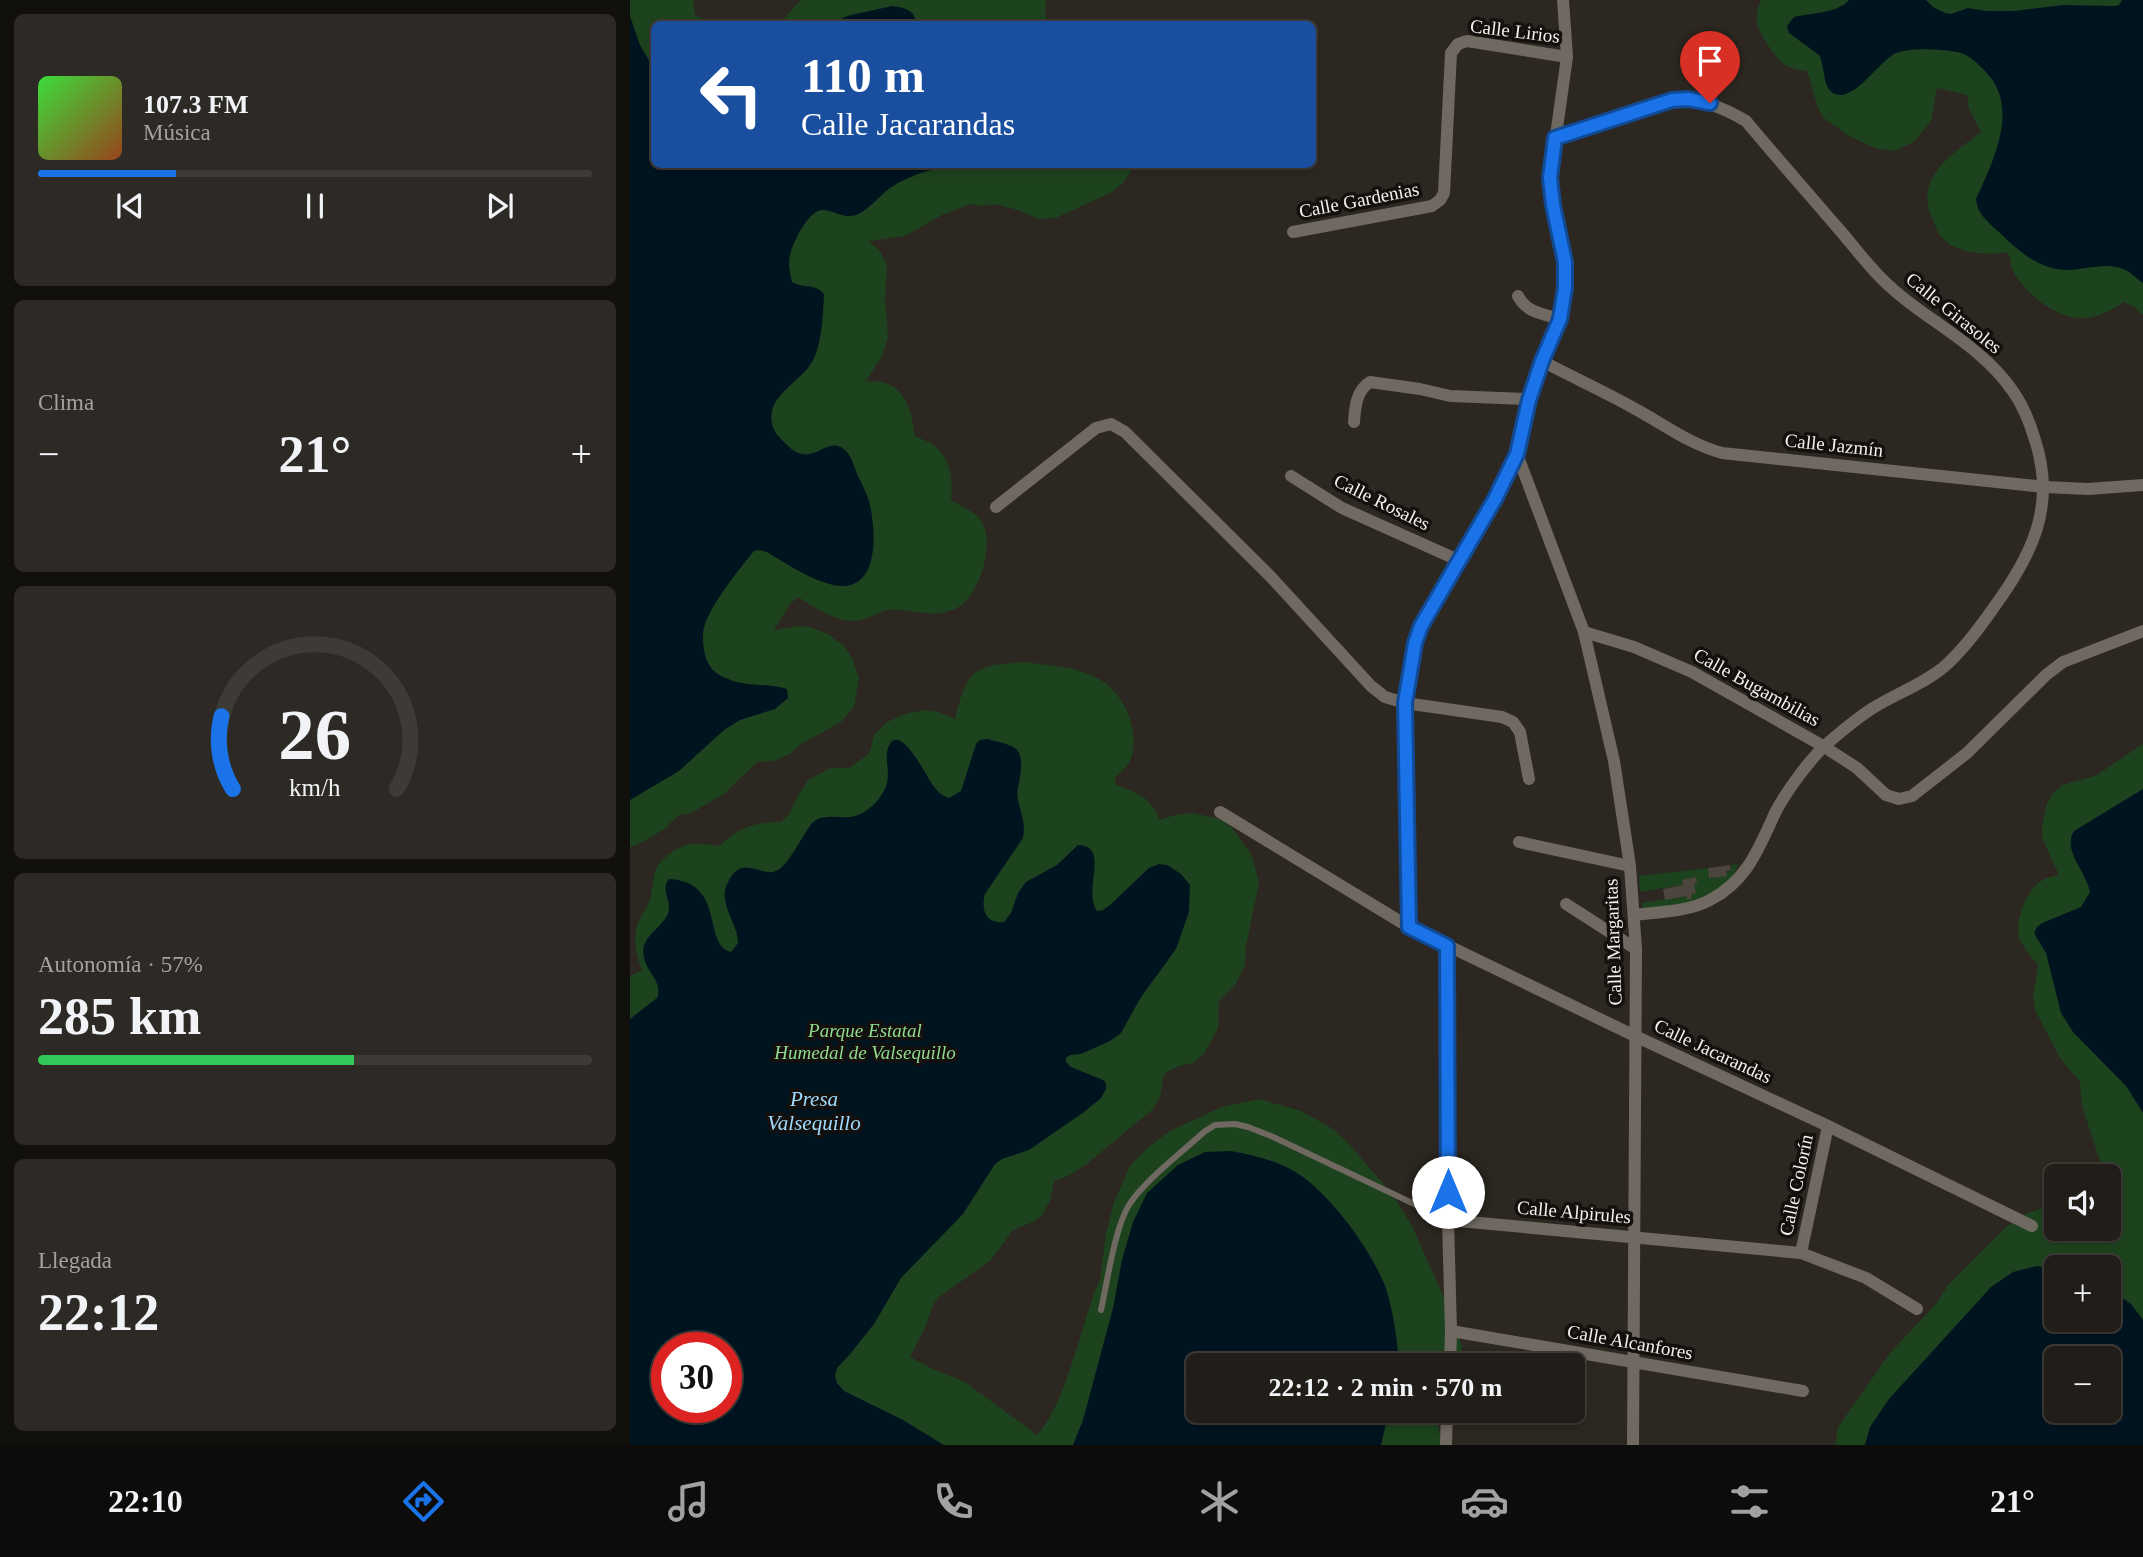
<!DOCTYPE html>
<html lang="es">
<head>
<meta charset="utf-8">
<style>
  :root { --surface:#211d18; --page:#2d2a25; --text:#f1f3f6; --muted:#a2a2a2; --line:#3e3b37; --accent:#1a73e8 }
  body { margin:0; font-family:Georgia,serif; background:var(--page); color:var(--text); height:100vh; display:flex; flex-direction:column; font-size:26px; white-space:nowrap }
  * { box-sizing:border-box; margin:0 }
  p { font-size:23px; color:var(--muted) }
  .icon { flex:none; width:38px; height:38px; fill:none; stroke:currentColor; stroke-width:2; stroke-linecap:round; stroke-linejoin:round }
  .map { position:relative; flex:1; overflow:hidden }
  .details { display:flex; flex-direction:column; gap:14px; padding:14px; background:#12100d; width:630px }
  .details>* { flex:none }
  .guide { position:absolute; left:21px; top:21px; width:665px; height:147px; border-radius:10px; box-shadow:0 4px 10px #0003,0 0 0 2px var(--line); background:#1a4fa0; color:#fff; overflow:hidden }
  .controls { position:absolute; left:1414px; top:1164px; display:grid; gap:14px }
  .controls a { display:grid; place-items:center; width:77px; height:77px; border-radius:10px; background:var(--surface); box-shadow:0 4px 10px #0003,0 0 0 2px var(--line); font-size:35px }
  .speed { position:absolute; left:21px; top:1332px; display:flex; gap:14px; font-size:35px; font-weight:700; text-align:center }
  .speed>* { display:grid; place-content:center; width:91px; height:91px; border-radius:50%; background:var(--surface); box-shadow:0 4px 10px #0003,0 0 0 2px var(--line); line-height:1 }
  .speed .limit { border:10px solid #d22; background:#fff; color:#111 }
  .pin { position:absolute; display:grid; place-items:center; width:60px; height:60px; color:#fff; margin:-72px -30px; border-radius:50% 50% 50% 0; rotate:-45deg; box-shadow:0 0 7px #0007 }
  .pin .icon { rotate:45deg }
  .me { position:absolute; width:77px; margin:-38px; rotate:0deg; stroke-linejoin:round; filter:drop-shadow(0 0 5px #0008) }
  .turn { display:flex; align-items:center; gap:24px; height:147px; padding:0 35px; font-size:32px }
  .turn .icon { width:91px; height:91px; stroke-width:2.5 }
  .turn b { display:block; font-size:49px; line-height:60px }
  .big { font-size:52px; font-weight:700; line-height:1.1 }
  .details .widget { flex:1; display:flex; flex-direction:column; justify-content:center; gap:10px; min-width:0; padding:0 24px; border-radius:10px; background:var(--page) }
  .details .dial { align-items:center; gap:0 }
  .dial svg { height:182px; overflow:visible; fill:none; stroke:var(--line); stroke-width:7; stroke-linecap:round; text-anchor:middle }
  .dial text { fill:var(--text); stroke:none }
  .song { display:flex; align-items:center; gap:21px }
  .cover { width:84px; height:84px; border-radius:10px; background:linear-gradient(135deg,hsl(120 70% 55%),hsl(20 70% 35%)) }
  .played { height:7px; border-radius:4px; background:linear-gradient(90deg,var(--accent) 25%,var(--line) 25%) }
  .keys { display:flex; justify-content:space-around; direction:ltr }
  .heat { display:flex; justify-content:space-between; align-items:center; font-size:38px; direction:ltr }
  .charge { height:10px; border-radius:5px; background:linear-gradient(90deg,#34c759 57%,var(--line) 0) }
  .trip { position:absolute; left:556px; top:1353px; width:399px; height:70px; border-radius:10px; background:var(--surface); box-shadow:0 4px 10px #0003,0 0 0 2px var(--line); font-weight:700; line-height:70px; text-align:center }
  .dock { display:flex; height:112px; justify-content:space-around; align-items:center; background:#0d0c0a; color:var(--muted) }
  .dock .icon { width:49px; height:49px }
  .dock .on { color:var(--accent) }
  .dock b { font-size:32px; color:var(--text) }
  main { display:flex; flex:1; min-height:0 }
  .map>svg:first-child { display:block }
</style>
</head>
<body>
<main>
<section class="details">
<div class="widget">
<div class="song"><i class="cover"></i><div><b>107.3 FM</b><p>Música</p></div></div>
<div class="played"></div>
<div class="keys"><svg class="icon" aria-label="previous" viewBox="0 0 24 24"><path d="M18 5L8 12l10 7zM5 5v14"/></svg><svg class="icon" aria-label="pause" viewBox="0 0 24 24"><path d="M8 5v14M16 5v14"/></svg><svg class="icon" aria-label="next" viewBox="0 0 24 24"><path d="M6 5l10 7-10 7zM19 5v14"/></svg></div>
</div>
<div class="widget"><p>Clima</p>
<div class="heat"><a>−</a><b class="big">21°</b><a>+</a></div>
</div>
<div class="widget dial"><svg viewBox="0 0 100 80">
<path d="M14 69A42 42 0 1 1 86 69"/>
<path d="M14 69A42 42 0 0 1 9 37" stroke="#1a73e8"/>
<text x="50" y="56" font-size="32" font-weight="700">26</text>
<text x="50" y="72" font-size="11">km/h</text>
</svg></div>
<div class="widget"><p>Autonomía · 57%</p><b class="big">285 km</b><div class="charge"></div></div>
<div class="widget"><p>Llegada</p><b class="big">22:12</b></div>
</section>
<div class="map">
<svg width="1513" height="1445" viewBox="0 0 1513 1445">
  <rect width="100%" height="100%" fill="#2c2720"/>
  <!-- green -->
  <g fill="#1d431e" fill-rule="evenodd">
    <path d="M0,0H63L65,15L81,24H24V164L505,165L494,182L482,192L426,218L408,219L388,210L364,204L352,206L341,204L312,215L275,236L239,241L250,251L257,265L255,298L258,337L252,356L236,381C243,382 252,381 258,384C279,394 282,416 285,436C291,439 301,442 306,447C322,461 323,481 321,500C332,507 349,513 354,526C363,548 349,597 327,608C303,620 283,608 258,610C248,611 236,622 222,621C203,620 184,607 168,597L160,604L144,630L168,626L179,627L198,634L215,647L222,658L229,678L224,707L212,721L170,745L160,754L144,761L127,762L94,794L61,813L49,815L33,830L9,844L0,847Z"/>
    <polygon points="171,0 416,0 415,15 419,24 149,24"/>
    <path d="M1131,0H1513V315L1503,306L1494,302C1481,311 1463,320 1447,318C1424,316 1396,293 1384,273C1381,267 1380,258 1378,252C1355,256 1323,254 1308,233C1306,228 1304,222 1302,218C1297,207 1296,197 1299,186C1307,162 1332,147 1351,132L1339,109L1337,95L1307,88L1301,121L1285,141L1265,151L1245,148L1217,135L1194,118L1188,108L1177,71C1169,70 1162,69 1155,65C1146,59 1129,34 1127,22C1126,15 1128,6 1131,0Z"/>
    <path d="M395,662C419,666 447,666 469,679C494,693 509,728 502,755C500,765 492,771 485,777L486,785C510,794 519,796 530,820L545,815L562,813L591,819L602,828L622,856L629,883L616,946L615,965L605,985L589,1001L588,1028L574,1054L563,1063L546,1067L534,1074L530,1097L522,1110L458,1163L438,1176L424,1181L420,1201L412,1215L403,1222L383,1230L361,1260L309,1297L303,1305L295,1328L280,1357L301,1368L335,1382L407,1435C432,1410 451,1332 463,1296L470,1280L476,1234L484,1202L500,1166L517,1148L540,1131L592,1107L629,1099L671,1111L703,1129L720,1145L762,1194L781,1224L825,1322L832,1348L830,1365H569V1410L814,1411L807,1422L812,1445H0V976L12,970C5,952 2,936 10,918C12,913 16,909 18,904C23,893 22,882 25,872C27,865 33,859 38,855C54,841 70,843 89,846C109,827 124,822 151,822L160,813L167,797L178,780L200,768H220L240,752L244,735L257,722L278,713L296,710L308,712L325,719C338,667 344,666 395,662ZM37,1348H96V1407H37Z"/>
    <path d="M1513,744V1445H1205L1208,1427L1260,1353L1306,1304L1318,1285L1376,1227L1396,1214L1426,1203V1228H1479V1176H1475L1452,1106L1450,1082L1430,1058L1406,1012L1403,997L1408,965C1401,956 1390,945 1388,933C1386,916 1398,888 1413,880C1418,877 1424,876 1429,875L1412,838V826L1417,803L1423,793L1432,785L1465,776ZM1426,1267H1479V1320H1426ZM1426,1358H1479V1410H1426Z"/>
    <polygon points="1108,864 1100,885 1057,907 1013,913 1012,903 1057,896 1058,900 1062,899 1061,894 1066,893 1064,884 1067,883 1066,877 1052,880 1053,885 1010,892 1009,876 1078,868 1079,878 1097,875 1096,871 1101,870 1101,865"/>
  </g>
  <!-- water -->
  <g fill="#001420" fill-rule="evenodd">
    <path d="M1219,0H1296L1303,7L1315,13L1321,14L1338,8L1356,11H1384L1433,5L1485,6L1489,5L1492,0H1513V283C1507,279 1502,273 1495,270C1477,261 1455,270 1436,270C1409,269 1388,251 1370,233C1359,223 1347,214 1346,199C1364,160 1391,105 1354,70C1346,62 1338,54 1327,52C1311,49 1279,47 1264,54C1249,63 1226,97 1209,95C1191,93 1196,67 1189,55L1159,33L1157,26L1164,17C1180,13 1209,13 1219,0Z"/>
    <path d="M262,6C273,7 286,10 286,24H201L217,16Z"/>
    <path d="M0,16L10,45L24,69V164L348,165C316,165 288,170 260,188C249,196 239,210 226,215C214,219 205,211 194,210C179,208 163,242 160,255C158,263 160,274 162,282C174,289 185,283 194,294C193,313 192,346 182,362C171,382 133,397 143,427C145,434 151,439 156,444C184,473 196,430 217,452C222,458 225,469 228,476C232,484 236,492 239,501C248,537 249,603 193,582C173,575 155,563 137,552L130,550L124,551C109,569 83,602 75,624C71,635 73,656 80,666C83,672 92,677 98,679C117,687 137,683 157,689L158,698L145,709L110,720L94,730L49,771L0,800Z"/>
    <path d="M357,739C384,746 395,745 390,777C389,785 386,792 388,800C391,814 396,823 393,838L355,894C351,909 355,924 374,922L381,913L388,893L396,882L427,865L448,845C481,846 452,890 467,911L473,910L480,905L519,868L529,864L537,865L551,874L560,885L559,912L546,949L511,997L491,1033L480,1041L451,1054L440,1055L436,1058V1062L441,1067L473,1080L476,1083V1089L471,1098L454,1112L399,1150L372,1159L365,1164L333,1214L271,1278L244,1324L221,1353L207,1368L205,1376L207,1383L214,1391L273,1420L314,1445H0V1019L27,998C33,981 17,973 14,958C9,938 29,930 37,916C44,902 29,890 39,879C45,879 49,880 55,882C92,895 75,946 101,952L108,943C108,925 92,909 95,890C96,886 97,884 99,880C115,851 134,884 152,867C161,859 174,833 183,822C194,814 207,818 220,817C236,815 251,800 256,786C261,773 254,760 258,748C269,718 297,778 303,785C307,791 312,796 319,798L331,791L346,744L350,740ZM37,1348H96V1407H37Z"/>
    <path d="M1513,789V1113L1496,1086L1443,1032L1431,1013L1416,953L1404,933L1407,927L1412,923L1451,907L1460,892C1456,871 1432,851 1444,831Z"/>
    <path d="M601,1151C623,1155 648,1161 667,1173C699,1193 738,1246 753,1281C762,1301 768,1343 769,1365H569V1410L759,1411L751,1445H443L453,1420L483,1308L492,1260L503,1222L517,1193L548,1165L575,1152Z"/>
    <path d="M1407,1266L1426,1270V1320H1479V1289L1501,1304L1513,1320V1445H1235L1240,1427L1259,1399L1361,1287L1383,1272ZM1479,1358V1410H1426V1358Z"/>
  </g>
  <!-- building -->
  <g fill="#4c453e">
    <polygon points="1100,865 1101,870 1096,871 1097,876 1079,878 1078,868"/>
    <polygon points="1066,877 1067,883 1064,884 1066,893 1061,894 1062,899 1057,900 1057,896 1035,900 1033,889 1053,885 1052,880"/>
  </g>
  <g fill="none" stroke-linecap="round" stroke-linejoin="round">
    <!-- service -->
    <path stroke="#706961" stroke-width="6" d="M471,1310C477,1283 485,1227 499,1205C514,1181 552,1152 574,1132L585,1125L605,1124L618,1127L641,1136L818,1220"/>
    <!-- minor -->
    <g stroke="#706961" stroke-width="12">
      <path d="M925,138L1042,100C1070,98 1092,107 1116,121C1146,157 1177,192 1207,227C1222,244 1235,262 1251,278C1290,318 1349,342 1382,390C1393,405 1400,423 1405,440C1427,507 1401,557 1362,610C1348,630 1333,650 1315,666C1294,684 1267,693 1243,708C1227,718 1213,730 1199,742C1182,756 1155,793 1145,813C1129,848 1117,881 1080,900C1058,912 1028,912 1004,915"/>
      <polyline points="663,232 802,206 810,200 814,193 821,53 828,44 837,41 937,57"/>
      <path d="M888,296C897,313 913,314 930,319"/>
      <path d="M912,361C944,378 978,393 1009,411C1036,426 1062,445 1092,453L1415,487L1458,489L1513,485"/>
      <path d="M724,422C725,407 726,391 740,382L790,389L820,396L899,399"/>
      <polyline points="887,454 954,632 984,761 1000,866 1006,949 1003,1445"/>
      <polyline points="661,476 712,508 828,560"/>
      <polyline points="366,507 466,428 481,424 495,432 640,576 741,686 755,697 775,703 872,717 883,722 890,732 899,779"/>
      <polyline points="954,632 1004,647 1062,672 1193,746 1227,768 1256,795 1269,799 1282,796 1337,753 1416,675 1433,662 1513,631"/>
      <polyline points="590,812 779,927 1005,1036 1198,1126 1402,1226"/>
      <polyline points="889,842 1000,866"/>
      <polyline points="936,904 1006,949"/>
      <polyline points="779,927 775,703 785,643 791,627 865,499 887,454 899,399 912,361 930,319 935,288 935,262 920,178 937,57 933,0"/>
      <polyline points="817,946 818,1220 821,1331 820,1365"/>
      <polyline points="818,1220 1171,1253 1236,1278 1287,1309"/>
      <polyline points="1171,1253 1198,1126"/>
      <polyline points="821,1331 1173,1391"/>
      <polyline points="816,1445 817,1410"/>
    </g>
  </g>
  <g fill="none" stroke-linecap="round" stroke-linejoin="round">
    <!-- route casing -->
    <g stroke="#114b97" stroke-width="18">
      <polyline id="route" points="818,1192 817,946 779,927 775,703 785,643 791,626 865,499 887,454 899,400 912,361 930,319 935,288 935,262 923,205 920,178 925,138 1042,100 1058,99 1080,103"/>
    </g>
    <!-- route -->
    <use href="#route" stroke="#1a73e8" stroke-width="12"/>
  </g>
  <g text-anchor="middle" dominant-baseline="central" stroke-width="7" stroke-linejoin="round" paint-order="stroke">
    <!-- street labels -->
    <g font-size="19" fill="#f5f1ec" stroke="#13100d">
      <text transform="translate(885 31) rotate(7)">Calle Lirios</text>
      <text transform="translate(729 200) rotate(-11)">Calle Gardenias</text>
      <text transform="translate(1324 313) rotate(39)">Calle Girasoles</text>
      <text transform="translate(1204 445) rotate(6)">Calle Jazmín</text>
      <text transform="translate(752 502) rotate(26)">Calle Rosales</text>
      <text transform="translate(1127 687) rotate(29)">Calle Bugambilias</text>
      <text transform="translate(983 942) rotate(-92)">Calle Margaritas</text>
      <text transform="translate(1083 1051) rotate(25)">Calle Jacarandas</text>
      <text transform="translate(1166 1185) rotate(-78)">Calle Colorín</text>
      <text transform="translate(944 1212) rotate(5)">Calle Alpirules</text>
      <text transform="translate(1000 1342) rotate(10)">Calle Alcanfores</text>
    </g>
    <!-- park labels -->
    <g font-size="19" font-style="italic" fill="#90db8f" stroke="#13100d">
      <text x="235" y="1030">Parque Estatal<tspan x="235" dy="22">Humedal de Valsequillo</tspan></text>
    </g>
    <!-- water labels -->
    <g font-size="21" font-style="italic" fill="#a1dcff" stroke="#13100d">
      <text x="184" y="1099">Presa<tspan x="184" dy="24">Valsequillo</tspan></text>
    </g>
  </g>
</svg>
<div class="controls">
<a><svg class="icon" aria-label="sound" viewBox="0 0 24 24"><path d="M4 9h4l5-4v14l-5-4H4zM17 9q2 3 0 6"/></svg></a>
<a>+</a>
<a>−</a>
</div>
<div class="speed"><div class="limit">30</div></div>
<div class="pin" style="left:1080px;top:103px;background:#d93025"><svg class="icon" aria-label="arrive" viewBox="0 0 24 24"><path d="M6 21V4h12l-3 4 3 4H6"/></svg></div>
<svg class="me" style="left:818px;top:1192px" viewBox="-20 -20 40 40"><circle r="19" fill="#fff"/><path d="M0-13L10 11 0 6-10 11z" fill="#1a73e8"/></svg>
<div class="trip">22:12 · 2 min · 570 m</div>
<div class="guide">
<div class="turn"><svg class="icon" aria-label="left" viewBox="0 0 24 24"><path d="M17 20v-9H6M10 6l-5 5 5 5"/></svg><div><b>110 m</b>Calle Jacarandas</div></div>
</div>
</div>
</main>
<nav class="dock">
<b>22:10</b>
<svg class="icon on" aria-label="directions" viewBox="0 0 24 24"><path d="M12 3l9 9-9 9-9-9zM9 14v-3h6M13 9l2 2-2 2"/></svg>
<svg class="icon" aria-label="music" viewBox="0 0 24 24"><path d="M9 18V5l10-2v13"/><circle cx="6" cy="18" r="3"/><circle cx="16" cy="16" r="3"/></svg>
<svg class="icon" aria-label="phone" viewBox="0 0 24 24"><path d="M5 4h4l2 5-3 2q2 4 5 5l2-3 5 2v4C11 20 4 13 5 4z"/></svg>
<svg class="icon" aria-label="climate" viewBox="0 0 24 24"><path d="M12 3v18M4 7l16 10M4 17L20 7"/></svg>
<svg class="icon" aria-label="car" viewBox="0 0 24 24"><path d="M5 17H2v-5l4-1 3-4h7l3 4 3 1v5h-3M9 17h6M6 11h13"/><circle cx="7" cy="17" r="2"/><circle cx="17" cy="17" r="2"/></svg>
<svg class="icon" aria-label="filters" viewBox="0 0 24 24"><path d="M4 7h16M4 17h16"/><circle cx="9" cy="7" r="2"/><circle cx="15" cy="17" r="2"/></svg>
<b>21°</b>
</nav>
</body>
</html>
